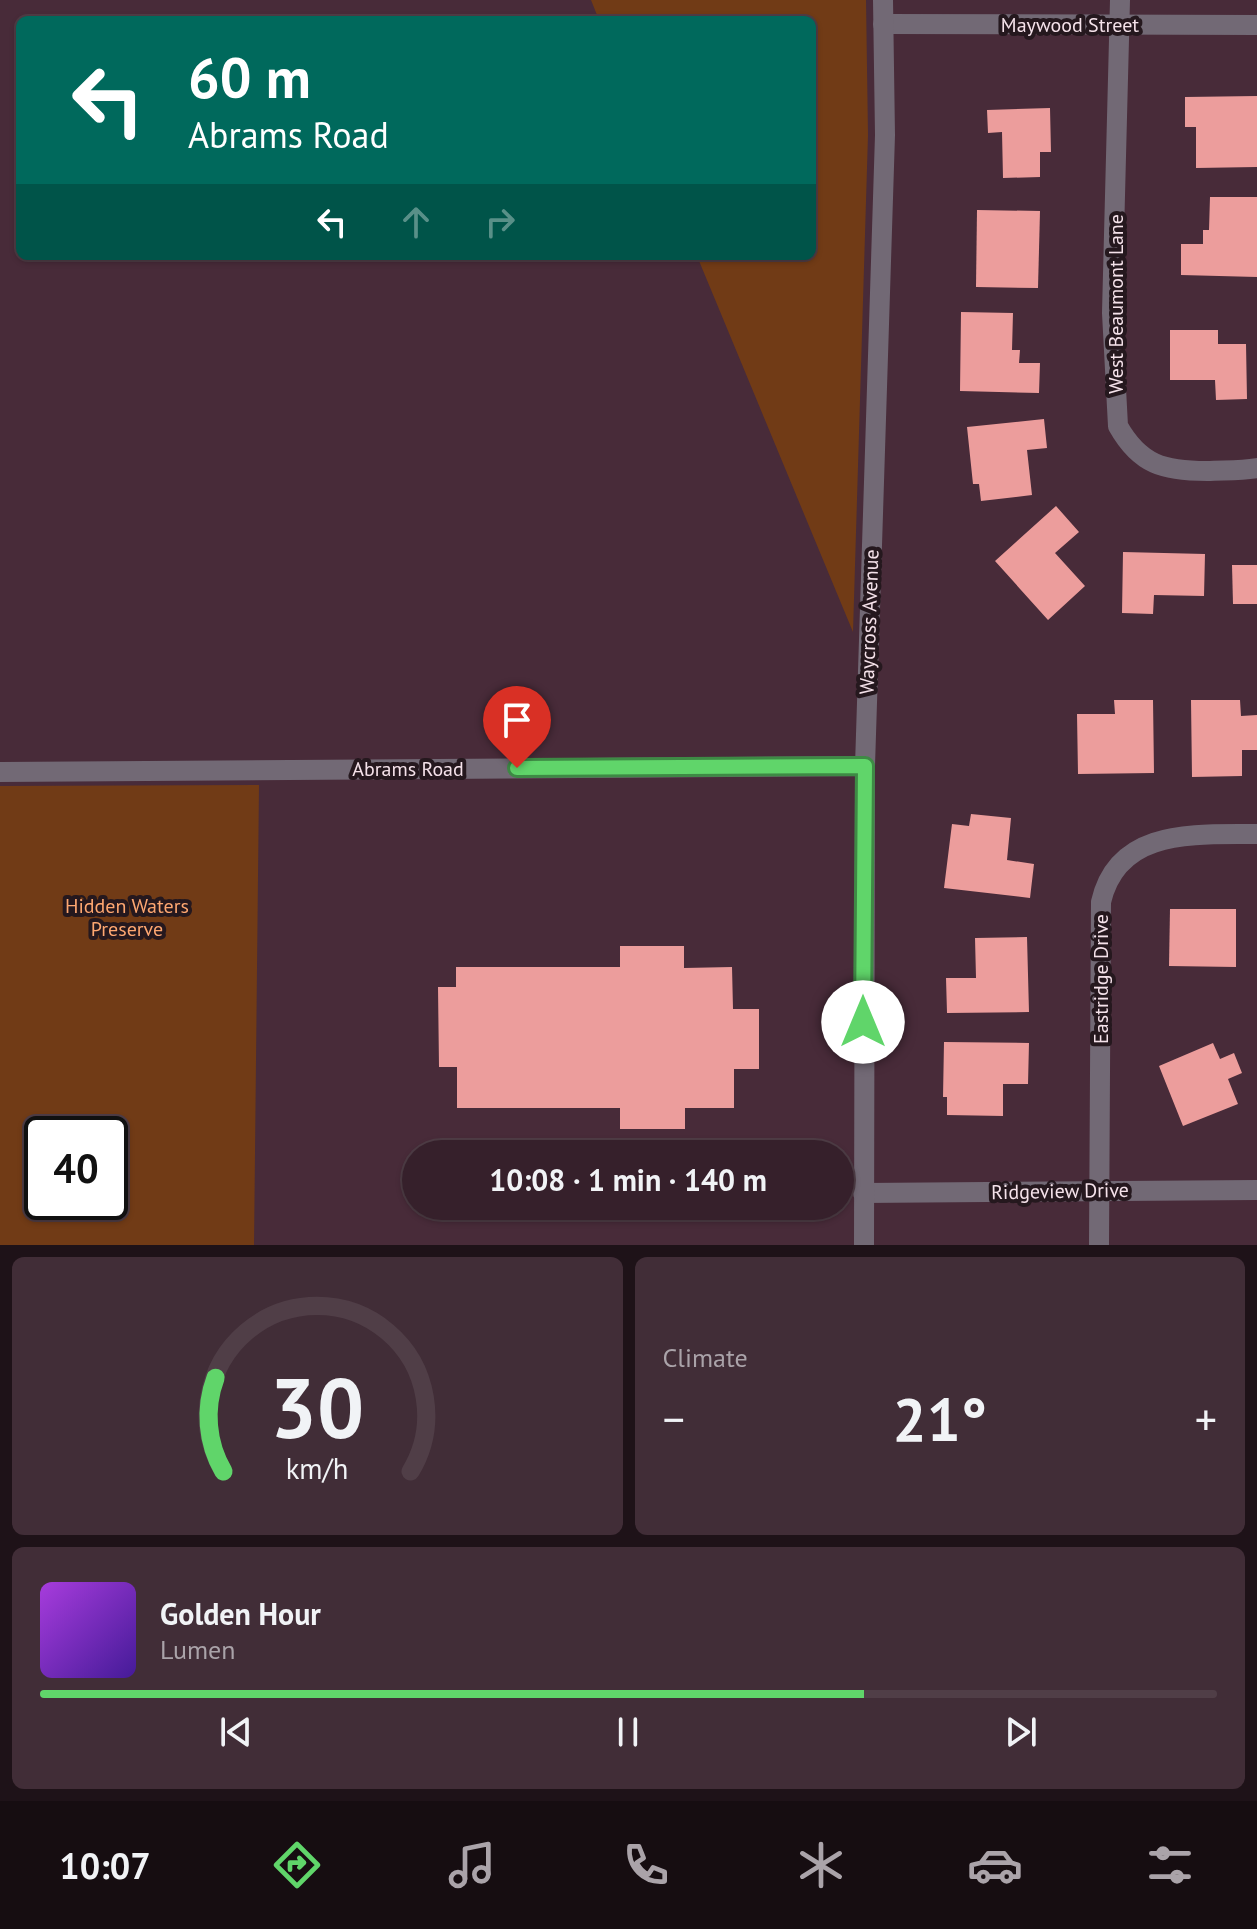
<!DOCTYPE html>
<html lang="en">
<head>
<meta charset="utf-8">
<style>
  :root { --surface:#36202b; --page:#412d37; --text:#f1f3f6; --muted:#aaa3a9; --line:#503e47; --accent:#60d56a }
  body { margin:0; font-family:"PT Sans",sans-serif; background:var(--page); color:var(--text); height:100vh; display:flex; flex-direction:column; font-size:30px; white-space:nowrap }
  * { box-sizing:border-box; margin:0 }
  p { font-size:26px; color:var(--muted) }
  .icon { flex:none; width:44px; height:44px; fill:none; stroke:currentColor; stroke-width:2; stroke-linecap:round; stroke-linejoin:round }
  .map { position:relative; height:1245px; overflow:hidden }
  .sheet { display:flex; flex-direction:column; gap:12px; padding:12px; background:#1e1218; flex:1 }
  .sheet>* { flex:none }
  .top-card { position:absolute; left:16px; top:16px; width:800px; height:244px; border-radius:12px; box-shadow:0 2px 6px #0004,0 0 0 2px var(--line); background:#00695c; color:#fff; overflow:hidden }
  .speed { position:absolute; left:24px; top:1116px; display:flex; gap:16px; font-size:40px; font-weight:700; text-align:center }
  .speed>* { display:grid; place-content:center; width:104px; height:104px; border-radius:50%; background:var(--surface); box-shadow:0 2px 6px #0004,0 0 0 2px var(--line); line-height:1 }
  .speed .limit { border:4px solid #111; border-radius:12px; background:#fff; color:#111 }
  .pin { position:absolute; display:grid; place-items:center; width:68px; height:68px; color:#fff; margin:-82px -34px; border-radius:50% 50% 50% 0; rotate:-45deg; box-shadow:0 0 8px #0007 }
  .pin .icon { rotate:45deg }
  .me { position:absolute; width:88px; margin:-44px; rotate:0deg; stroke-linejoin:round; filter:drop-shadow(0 0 6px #0008) }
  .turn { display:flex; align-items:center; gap:28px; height:168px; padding:0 40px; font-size:36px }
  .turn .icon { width:104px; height:104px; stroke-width:2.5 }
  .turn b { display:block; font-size:56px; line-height:68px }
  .lanes { display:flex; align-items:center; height:76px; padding:0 40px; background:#0003; justify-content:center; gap:40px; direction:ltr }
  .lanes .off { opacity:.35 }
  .big { font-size:60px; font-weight:800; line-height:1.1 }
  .sheet .widget { flex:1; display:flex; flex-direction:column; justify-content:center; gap:12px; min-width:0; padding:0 28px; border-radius:12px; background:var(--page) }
  .sheet .dial { align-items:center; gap:0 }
  .dial svg { height:208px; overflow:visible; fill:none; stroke:var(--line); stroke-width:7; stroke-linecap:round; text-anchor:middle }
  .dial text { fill:var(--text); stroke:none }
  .song { display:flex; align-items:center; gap:24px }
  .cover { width:96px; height:96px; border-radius:12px; background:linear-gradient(135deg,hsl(280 70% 55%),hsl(260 70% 35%)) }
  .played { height:8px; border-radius:4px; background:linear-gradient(90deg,var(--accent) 70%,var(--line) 70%) }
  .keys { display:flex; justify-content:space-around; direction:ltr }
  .heat { display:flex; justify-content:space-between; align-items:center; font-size:44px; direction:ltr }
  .sheet .tiles { flex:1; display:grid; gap:12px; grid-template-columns:1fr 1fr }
  .widget:last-child { grid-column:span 2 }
  .trip { position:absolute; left:402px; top:1140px; width:452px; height:80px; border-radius:40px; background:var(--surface); box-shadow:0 2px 6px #0004,0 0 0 2px var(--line); font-weight:800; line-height:80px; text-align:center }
  .tabs { display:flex; height:128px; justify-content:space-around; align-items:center; background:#160d11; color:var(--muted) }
  .tabs .icon { width:56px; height:56px }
  .tabs .selected { color:var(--accent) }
  .tabs b { font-size:36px; color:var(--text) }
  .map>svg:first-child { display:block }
</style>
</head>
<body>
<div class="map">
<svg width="1257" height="1245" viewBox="0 0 1257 1245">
  <rect width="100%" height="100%" fill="#482b39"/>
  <!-- green -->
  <g fill="#713b16" fill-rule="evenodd">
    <polygon points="591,0 866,0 868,135 853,632 697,256 812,256 812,20 599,20"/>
    <path d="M259,785L254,1245H0V786ZM110,1134V1202H42V1134Z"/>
  </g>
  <!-- building -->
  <g fill="#ec9d9c">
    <polygon points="1257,96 1257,167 1196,168 1196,127 1185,127 1185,97"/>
    <polygon points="1050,108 1051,152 1040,152 1040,177 1003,178 1002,132 988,133 987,110"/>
    <polygon points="1210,197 1257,197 1257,277 1181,275 1181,244 1203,244 1203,230 1209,230"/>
    <polygon points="977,210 1040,211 1038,288 976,287"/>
    <polygon points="961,312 1013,313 1012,350 1020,350 1019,363 1040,363 1039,393 960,391"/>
    <polygon points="1170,330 1218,330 1218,344 1246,344 1247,399 1216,400 1215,380 1170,380"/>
    <polygon points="1044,419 1047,448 1027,450 1032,495 981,501 979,484 973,484 967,427"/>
    <polygon points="1056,506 1079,532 1055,553 1085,586 1048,620 995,561"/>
    <polygon points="1123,552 1205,554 1204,596 1154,595 1153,614 1122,613"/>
    <polygon points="1232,565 1257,565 1257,604 1233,604"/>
    <polygon points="1114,700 1153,700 1154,773 1078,774 1077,714 1115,714"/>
    <polygon points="1191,700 1240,700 1241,716 1257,715 1257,750 1242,750 1242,776 1192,777"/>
    <polygon points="971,814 1011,818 1007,860 1034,864 1030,898 944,888 952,824 969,826"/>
    <polygon points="1170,909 1236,909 1236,967 1169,966"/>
    <polygon points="1027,937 1029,1012 947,1013 946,978 976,978 975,938"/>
    <polygon points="620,946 684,946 684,968 732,967 733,1009 759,1009 759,1069 734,1069 734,1108 685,1108 685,1129 620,1129 620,1108 457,1108 457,1067 439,1067 438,987 456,987 456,967 620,967"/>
    <polygon points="944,1042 1029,1043 1028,1084 1003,1084 1003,1116 947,1115 947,1097 943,1097"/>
    <polygon points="1213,1043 1220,1059 1234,1053 1242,1073 1228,1079 1238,1104 1183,1126 1159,1066"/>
  </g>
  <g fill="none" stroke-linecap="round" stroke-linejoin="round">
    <!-- minor -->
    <g stroke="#726975" stroke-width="20">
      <path d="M1120,0L1112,313L1118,426C1140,465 1164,471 1207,471C1224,470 1240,471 1257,468"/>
      <polyline points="883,24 1257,25"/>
      <polyline points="863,1193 1257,1190"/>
      <path d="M1099,1245L1101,902C1118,827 1196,835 1257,834"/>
    </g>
    <!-- tertiary -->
    <g stroke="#726975" stroke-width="20">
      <polyline points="0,772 865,766"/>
      <polyline points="864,1245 865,766 885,135 883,0"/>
    </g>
  </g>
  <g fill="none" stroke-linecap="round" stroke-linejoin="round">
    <!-- route casing -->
    <g stroke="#3e8a45" stroke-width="20">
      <polyline id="route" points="517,768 865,766 863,1022"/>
    </g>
    <!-- route -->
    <use href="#route" stroke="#60d56a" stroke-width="14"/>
  </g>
  <g text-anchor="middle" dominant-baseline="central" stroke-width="8" stroke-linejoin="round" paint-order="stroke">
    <!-- street labels -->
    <g font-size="20" fill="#f5e2ea" stroke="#25181e">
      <text x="1070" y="25">Maywood Street</text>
      <text transform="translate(1116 304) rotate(-90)">West Beaumont Lane</text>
      <text transform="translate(869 622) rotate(-88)">Waycross Avenue</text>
      <text x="408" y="769">Abrams Road</text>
      <text transform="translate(1101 979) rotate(-90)">Eastridge Drive</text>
      <text transform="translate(1060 1191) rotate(-1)">Ridgeview Drive</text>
    </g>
    <!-- park labels -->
    <g font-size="20" fill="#fea771" stroke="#25181e">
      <text x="127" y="906">Hidden Waters<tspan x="127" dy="23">Preserve</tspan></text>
    </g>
  </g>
</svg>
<div class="speed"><div class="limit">40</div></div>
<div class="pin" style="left:517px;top:768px;background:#d93025"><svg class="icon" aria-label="arrive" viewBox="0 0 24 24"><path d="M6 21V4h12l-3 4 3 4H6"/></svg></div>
<svg class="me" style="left:863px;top:1022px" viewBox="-20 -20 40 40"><circle r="19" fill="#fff"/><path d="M0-13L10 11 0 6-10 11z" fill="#60d56a"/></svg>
<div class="trip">10:08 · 1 min · 140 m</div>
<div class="top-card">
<div class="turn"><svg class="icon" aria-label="left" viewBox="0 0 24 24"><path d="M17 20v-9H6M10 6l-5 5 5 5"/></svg><div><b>60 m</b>Abrams Road</div></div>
<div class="lanes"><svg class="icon" aria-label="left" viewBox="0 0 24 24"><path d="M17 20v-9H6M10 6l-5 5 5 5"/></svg><svg class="icon off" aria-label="ahead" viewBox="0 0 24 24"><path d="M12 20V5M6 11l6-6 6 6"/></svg><svg class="icon off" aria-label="right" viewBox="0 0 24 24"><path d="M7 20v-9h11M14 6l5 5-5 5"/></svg></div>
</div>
</div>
<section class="sheet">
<div class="tiles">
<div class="widget dial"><svg viewBox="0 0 100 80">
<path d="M14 69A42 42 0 1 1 86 69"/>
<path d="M14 69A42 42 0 0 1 11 33" stroke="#60d56a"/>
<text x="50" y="56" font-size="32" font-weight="700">30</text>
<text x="50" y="72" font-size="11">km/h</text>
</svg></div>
<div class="widget"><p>Climate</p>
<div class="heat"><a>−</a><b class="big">21°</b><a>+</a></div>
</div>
<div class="widget">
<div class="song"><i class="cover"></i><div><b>Golden Hour</b><p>Lumen</p></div></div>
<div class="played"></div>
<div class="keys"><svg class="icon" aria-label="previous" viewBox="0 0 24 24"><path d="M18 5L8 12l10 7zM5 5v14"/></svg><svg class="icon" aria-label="pause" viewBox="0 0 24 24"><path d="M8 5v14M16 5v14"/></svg><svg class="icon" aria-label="next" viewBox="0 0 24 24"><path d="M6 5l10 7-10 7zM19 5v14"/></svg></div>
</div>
</div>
</section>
<nav class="tabs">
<b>10:07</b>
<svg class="icon selected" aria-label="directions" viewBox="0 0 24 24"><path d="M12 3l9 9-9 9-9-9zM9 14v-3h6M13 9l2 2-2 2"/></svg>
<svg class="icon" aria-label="music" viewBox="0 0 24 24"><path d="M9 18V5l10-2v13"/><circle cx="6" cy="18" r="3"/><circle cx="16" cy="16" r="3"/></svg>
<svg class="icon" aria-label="phone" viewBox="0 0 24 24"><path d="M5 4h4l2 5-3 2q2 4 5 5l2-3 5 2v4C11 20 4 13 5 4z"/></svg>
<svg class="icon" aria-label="climate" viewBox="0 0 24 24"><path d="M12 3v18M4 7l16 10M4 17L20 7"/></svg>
<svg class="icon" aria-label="car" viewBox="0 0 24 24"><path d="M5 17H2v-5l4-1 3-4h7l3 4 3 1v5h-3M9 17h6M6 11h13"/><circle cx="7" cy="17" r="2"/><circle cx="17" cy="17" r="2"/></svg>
<svg class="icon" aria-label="filters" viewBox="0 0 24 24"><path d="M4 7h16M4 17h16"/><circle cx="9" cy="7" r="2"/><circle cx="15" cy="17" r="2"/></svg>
</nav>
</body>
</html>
